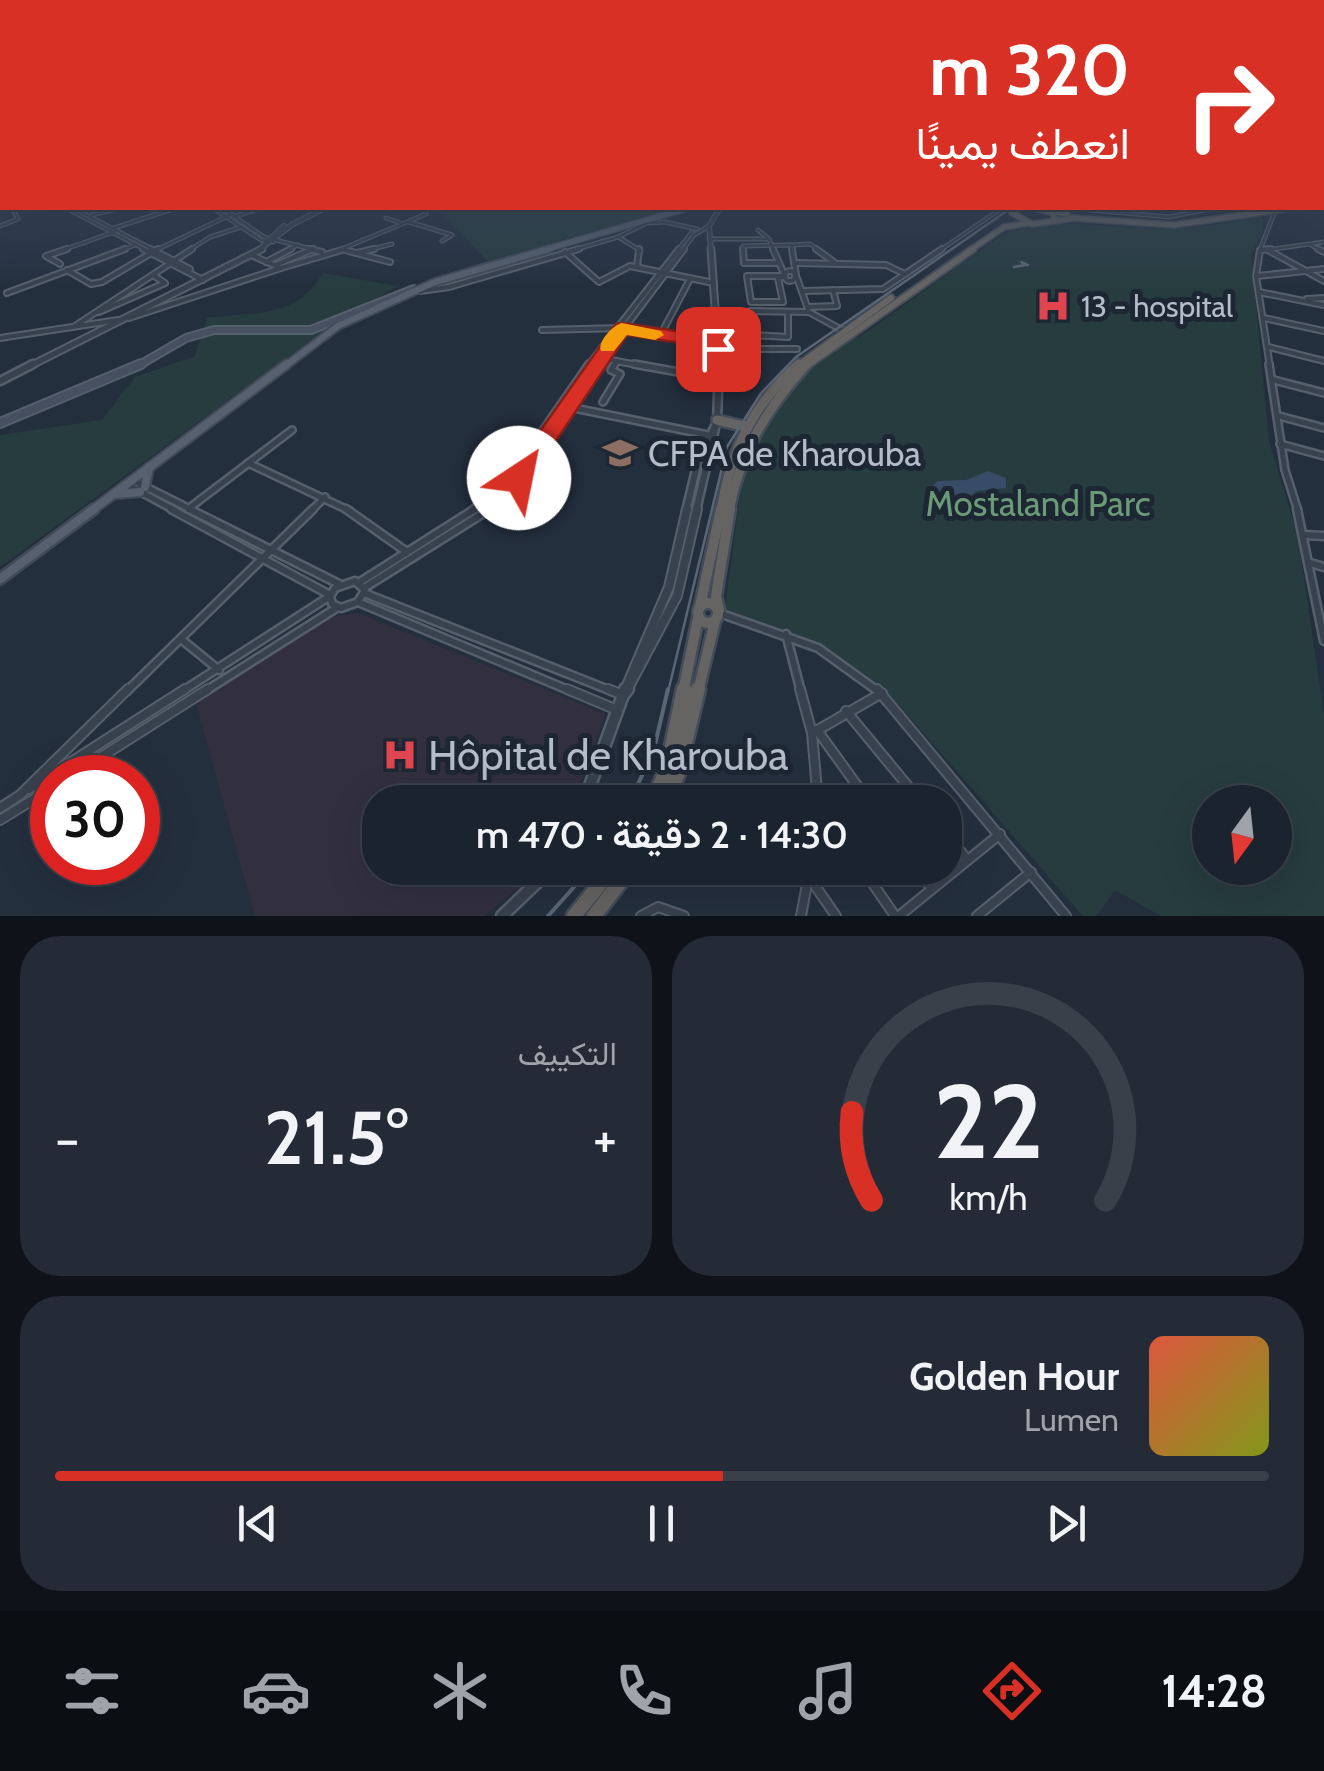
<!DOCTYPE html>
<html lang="ar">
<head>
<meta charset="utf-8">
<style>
  :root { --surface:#1b232e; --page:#242b36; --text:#f1f3f6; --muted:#a0a4aa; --line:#39404a; --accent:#d93025 }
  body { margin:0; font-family:Cabin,Vazirmatn,sans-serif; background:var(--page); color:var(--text); direction:rtl; height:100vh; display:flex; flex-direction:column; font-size:38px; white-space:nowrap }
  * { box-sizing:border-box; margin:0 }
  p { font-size:32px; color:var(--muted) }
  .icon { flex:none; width:55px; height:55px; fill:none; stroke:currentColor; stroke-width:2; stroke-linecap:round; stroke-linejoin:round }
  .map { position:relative; height:916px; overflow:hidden; direction:ltr }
  .panel { display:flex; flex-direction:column; gap:20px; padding:20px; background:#0f1319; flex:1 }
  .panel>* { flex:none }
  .hud { position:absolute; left:0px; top:0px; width:1325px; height:210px; box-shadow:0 10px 40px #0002,0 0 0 2px var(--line); direction:rtl; background:#d93025; color:#fff; overflow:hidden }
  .needle { width:65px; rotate:195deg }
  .controls { position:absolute; left:1192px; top:785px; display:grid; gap:20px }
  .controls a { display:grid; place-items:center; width:100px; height:100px; border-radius:50%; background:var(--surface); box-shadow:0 10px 40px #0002,0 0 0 2px var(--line); font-size:50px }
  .speed { position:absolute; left:30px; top:755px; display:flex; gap:20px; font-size:50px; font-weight:700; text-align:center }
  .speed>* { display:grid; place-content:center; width:130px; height:130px; border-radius:50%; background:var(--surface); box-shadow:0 10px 40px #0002,0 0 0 2px var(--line); line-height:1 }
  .speed .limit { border:15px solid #d22; background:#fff; color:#111 }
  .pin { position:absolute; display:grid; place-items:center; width:85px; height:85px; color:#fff; margin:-42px; border-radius:20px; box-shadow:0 5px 15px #0006 }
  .me { position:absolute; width:110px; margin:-55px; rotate:34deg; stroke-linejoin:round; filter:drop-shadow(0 0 8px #0008) }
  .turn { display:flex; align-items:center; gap:35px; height:210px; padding:0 30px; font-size:45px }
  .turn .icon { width:130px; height:130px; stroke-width:2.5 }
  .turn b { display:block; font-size:70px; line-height:85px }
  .big { font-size:75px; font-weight:600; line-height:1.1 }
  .panel .tile { flex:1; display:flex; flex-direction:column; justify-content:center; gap:15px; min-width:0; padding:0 35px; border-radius:40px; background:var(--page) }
  .panel .dial { align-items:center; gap:0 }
  .dial svg { height:260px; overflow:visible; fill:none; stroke:var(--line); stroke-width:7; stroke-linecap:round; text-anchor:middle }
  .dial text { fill:var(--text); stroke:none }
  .song { display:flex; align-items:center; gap:30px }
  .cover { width:120px; height:120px; border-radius:15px; background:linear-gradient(135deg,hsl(10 70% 55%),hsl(70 70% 35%)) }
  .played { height:10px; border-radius:5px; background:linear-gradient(90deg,var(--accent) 55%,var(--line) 55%) }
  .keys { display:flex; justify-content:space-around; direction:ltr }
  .heat { display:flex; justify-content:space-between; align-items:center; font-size:55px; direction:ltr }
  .panel .tiles { flex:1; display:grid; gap:20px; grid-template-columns:1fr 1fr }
  .tile:last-child { grid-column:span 2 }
  .trip { position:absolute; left:362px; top:785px; width:600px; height:100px; border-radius:40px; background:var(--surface); box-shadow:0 10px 40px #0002,0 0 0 2px var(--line); font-weight:600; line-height:100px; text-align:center; direction:rtl }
  .tabs { display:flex; height:160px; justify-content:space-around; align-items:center; background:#0b0e12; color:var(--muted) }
  .tabs .icon { width:70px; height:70px }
  .tabs .on { color:var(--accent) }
  .tabs b { font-size:45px; color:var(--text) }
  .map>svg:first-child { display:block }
</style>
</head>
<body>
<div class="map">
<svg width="1324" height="916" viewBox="0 0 1324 916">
  <rect width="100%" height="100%" fill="#242f3e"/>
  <!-- medical -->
  <polygon fill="#32303f" points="358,613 605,714 574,802 380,802 380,868 532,868 523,884 484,916 255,916 196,703 326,618"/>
  <!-- green -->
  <g fill="#263c3f" fill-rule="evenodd">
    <polygon points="435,208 676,208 488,261"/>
    <path d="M1263,216L1262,234L1251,254L1269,441L1298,536L1324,715V916H1161L1115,890L1097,916H1083L884,688L816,642L725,609L744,463C762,414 807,348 861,336L1002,235C1048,216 1099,227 1147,228C1187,230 1224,224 1263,216ZM1210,802H1275V868H1210Z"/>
    <path d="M323,273L398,286L319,334L0,567V435L102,420L135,377L195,356L207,318C257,311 294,320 323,273Z"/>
  </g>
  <!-- water -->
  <path fill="#394c67" d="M988,471L1006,478V488L977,491C961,502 953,524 930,495V488L938,481L966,480Z"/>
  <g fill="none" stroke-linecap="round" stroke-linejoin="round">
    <!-- minor-far4 casing -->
    <g stroke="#565f6c" stroke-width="5">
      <g id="minor-far4">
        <polyline points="66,208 148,251"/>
        <polyline points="73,208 156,251"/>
        <polyline points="213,208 261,240 273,242"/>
        <polyline points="222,208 264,237 319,251"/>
        <polyline points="1069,208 1169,217 1215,208"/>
        <polyline points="0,209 6,208"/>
        <polyline points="92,215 120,208"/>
        <polyline points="236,216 261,208"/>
        <polyline points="386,218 401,223"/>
        <polyline points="409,222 452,235 442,241"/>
        <polyline points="0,226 18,219 12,208"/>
        <polyline points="111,229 176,208"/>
        <polyline points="758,230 769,239"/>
        <polyline points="620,238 641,251"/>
        <polyline points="709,239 769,239 774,251"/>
        <polyline points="792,245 810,244 820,251"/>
        <polyline points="1311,245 1322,251"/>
        <polyline points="345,250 349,251"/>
        <polyline points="1260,250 1275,211"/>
        <polyline points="60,251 114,232"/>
        <polyline points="119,251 135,245"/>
        <polyline points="154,251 232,214"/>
        <polyline points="188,251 210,237 241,227"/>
        <polyline points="286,251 298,245"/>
        <polyline points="308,251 313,249"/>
        <polyline points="337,251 426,214 424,208"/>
        <polyline points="364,251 392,244"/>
        <polyline points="570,251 618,237 647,223 665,222 697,229"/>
        <polyline points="677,251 692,232"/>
        <polyline points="682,251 694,235 709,226"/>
        <polyline points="743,251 743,246 792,245 793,251"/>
        <polyline points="939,251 1002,208"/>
        <polyline points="1260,251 1324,242"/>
      </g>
    </g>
    <!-- minor-far3 casing -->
    <g stroke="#565f6c" stroke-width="8">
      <g id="minor-far3">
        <polyline points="143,249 203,280"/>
        <polyline points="151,249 190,269"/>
        <polyline points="309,249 322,252"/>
        <polyline points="743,249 744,263 778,263"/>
        <polyline points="773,249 784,274"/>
        <polyline points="792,249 796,275"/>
        <polyline points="816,249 834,262"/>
        <polyline points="1318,249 1324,252"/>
        <polyline points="345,250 390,262"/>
        <polyline points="1268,250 1324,281"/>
        <polyline points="565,252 599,282 630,266 714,283"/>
        <polyline points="357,253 374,249"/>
        <polyline points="266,262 291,249"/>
        <polyline points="797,263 886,265 905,274"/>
        <polyline points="60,264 46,256 67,249"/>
        <polyline points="276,265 313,249"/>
        <polyline points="637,267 639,249"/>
        <polyline points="281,268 345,249"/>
        <polyline points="67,270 91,284 102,282 158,249"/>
        <circle cx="790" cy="276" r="5"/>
        <polyline points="782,276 747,276 751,302 783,302 778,278 783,277"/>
        <polyline points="1257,276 1324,269"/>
        <polyline points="797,278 809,312 842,330"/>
        <polyline points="420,291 449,287 579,249"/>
        <polyline points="803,291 883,289 942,249"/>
        <polyline points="1259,292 1324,305"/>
        <polyline points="7,293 125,249"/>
        <polyline points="1307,299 1324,298"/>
        <polyline points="807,307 837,306 833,290"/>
        <polyline points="99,312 165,283 153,275"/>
        <polyline points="788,312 788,337 753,335 750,311 809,312"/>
        <polyline points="129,318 281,268 251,255"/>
        <polyline points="1264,318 1324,331"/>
        <polyline points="75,326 192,249"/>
        <polyline points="542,330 622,328 717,343"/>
        <polyline points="660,336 690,279"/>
        <polyline points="0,338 118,320"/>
        <polyline points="1269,347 1324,361"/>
        <polyline points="718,349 797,349"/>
        <polyline points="600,358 648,367"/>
        <polyline points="587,367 679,249"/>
        <polyline points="595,367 684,249"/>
        <polyline points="613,367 617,361"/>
        <polyline points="1270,367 1256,276 1260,250 1271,249"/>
      </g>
    </g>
    <!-- minor-far2 casing -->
    <g stroke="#565f6c" stroke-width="10">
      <g id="minor-far2">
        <polyline points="634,364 717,379"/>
        <polyline points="1269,364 1285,470 1298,511"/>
        <polyline points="1274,380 1324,393"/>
        <polyline points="603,402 620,374 611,370 615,364"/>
        <polyline points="564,406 708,435"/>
        <polyline points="1279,416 1324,428"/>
        <polyline points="1280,444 1324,456"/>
        <polyline points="248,463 350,511"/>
        <polyline points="132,480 194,511"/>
        <polyline points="126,484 176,511"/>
        <polyline points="188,509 292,430"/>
        <polyline points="311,511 325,497"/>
        <polyline points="471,511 506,484 589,364"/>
        <polyline points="487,511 509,491 596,364"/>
      </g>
    </g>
    <!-- minor-far1 casing -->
    <g stroke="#565f6c" stroke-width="11">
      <g id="minor-far1">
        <polyline points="171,509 330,595"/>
        <polyline points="189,509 339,584"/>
        <polyline points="346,509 407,552"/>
        <polyline points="1297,509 1324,641"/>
        <polyline points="1305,535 1324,536"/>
        <polyline points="1310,563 1324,567"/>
        <polygon points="355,581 365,590 358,602 341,608 332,604 330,596 335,588"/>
        <polyline points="360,582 475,509"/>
        <polyline points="364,588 490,509"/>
        <polyline points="364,593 614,692"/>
        <polyline points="358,602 573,692"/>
        <polyline points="719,613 818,648 879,692"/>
        <polyline points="786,634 801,692"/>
        <polyline points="181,639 219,670"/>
        <polyline points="126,692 313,509"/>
        <polyline points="181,692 330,596"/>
        <polyline points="204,692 338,607"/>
      </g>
    </g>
    <!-- minor casing -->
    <g stroke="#565f6c" stroke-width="12">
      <g id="minor">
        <polyline points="567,689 617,710"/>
        <polyline points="608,689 623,695"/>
        <polyline points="800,689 812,733 818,802"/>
        <polyline points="877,689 1066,916"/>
        <polyline points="846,711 921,802"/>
        <polyline points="817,730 869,802"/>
        <polyline points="816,731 882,693"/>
        <polyline points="68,778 208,689"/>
        <polyline points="29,789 185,689"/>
        <polyline points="20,795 128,689"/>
        <polyline points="0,808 20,795"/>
        <polyline points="0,820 52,788"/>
        <polyline points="945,832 965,857"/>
        <polyline points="862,868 895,916"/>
        <polyline points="916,868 931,888"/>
        <polyline points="809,877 836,916"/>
        <polyline points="641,916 658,907 684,916"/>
        <polyline points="801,916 810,868"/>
        <polyline points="899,916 1000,834"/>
        <polyline points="977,916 1031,872"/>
      </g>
    </g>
    <!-- tertiary-far4 casing -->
    <g stroke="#565f6c" stroke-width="6">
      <g id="tertiary-far4">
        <polyline points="264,245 284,226"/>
        <polyline points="257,251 293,224 325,208"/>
        <polyline points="711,251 709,226 720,208"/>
      </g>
    </g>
    <!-- tertiary-far3 casing -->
    <g stroke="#565f6c" stroke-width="9">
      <g id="tertiary-far3">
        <polyline points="711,249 719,367"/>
        <polyline points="28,367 262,249"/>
      </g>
    </g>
    <!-- tertiary-far2 casing -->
    <g stroke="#565f6c" stroke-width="11">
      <g id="tertiary-far2">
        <polyline points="0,381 33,364"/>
        <polyline points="717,422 719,364"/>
        <polyline points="686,511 698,461 716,424 696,511"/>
      </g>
    </g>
    <!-- tertiary-far1 casing -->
    <g stroke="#565f6c" stroke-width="12">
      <g id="tertiary-far1">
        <polyline points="624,692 669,587 687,509"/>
        <polyline points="626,692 677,596 697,509"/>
      </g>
    </g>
    <!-- tertiary casing -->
    <g stroke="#565f6c" stroke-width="15">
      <g id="tertiary">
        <polyline points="625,689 623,695 628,689"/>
        <polyline points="584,802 623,695"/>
        <polyline points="502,916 552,868"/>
      </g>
    </g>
    <!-- secondary-far1 casing -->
    <g stroke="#565f6c" stroke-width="10">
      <polyline id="secondary-far1" points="136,367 186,338 214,330 311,330 414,289"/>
    </g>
    <!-- secondary casing -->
    <g stroke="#565f6c" stroke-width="12">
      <polyline id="secondary" points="0,423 141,364"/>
    </g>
    <!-- primary-far3 casing -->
    <g stroke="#414a57" stroke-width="8">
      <polyline id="primary-far3" points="540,251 688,208"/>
    </g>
    <!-- primary-far2 casing -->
    <g stroke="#414a57" stroke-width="10">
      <polyline id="primary-far2" points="284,367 338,326 435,282 549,249"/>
    </g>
    <!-- primary-far1 casing -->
    <g stroke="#414a57" stroke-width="12">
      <g id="primary-far1">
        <polyline points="145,487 149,467"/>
        <polyline points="116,494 140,492"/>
        <polyline points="91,511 287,364"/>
      </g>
    </g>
    <!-- primary casing -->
    <g stroke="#414a57" stroke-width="14">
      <polyline id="primary" points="0,579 94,509"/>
    </g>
    <!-- trunk-far4 casing -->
    <g stroke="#434c59" stroke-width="8">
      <g id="trunk-far4">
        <polyline points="1019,208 1012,213 1032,224 1055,221 1053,213 1036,208"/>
        <polyline points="1048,211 1067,214"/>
        <polyline points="1055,221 1073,218 1174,225 1292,208"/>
        <polyline points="969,251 1004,227 1029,223"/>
      </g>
    </g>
    <!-- trunk-far3 casing -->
    <g stroke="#434c59" stroke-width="10">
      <g id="trunk-far3">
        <polyline points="796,367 891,298"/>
        <polyline points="805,367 973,249"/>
      </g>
    </g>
    <!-- trunk-far2 casing -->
    <g stroke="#434c59" stroke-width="14">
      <g id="trunk-far2">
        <polyline points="717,420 747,427"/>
        <path d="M721,511C730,452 753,404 799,364"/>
        <path d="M729,511C740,452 767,408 807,364"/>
      </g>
    </g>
    <!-- trunk-far1 casing -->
    <g stroke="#434c59" stroke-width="15">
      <g id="trunk-far1">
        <circle cx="708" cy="613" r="10"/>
        <polyline points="700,606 721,509"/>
        <polyline points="719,610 716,596 730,509"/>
        <polyline points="683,692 698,618"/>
        <polyline points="698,692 715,621"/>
      </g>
    </g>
    <!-- trunk casing -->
    <g stroke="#434c59" stroke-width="19">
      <g id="trunk">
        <polyline points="652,802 667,770 684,689"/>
        <polyline points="666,802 678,773 698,689"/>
        <polyline points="574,916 613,868"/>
        <polyline points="594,916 631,868"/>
      </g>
    </g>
    <!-- minor-far4 -->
    <use href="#minor-far4" stroke="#38414e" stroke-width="2.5"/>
    <!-- minor-far3 -->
    <use href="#minor-far3" stroke="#38414e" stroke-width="4"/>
    <!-- minor-far2 -->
    <use href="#minor-far2" stroke="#38414e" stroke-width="5"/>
    <!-- minor-far1 -->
    <use href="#minor-far1" stroke="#38414e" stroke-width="6"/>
    <!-- minor -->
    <use href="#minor" stroke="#38414e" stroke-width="8"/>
    <!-- tertiary-far4 -->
    <use href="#tertiary-far4" stroke="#38414e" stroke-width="4"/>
    <!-- tertiary-far3 -->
    <use href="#tertiary-far3" stroke="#38414e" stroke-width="5"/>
    <!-- tertiary-far2 -->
    <use href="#tertiary-far2" stroke="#38414e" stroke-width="6"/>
    <!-- tertiary-far1 -->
    <use href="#tertiary-far1" stroke="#38414e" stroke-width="8"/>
    <!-- tertiary -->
    <use href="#tertiary" stroke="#38414e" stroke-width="10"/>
    <!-- secondary-far1 -->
    <use href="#secondary-far1" stroke="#465061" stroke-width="6"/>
    <!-- secondary -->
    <use href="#secondary" stroke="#465061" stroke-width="8"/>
    <!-- primary-far3 -->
    <use href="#primary-far3" stroke="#56606e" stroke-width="5"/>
    <!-- primary-far2 -->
    <use href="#primary-far2" stroke="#56606e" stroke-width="6"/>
    <!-- primary-far1 -->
    <use href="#primary-far1" stroke="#56606e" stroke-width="8"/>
    <!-- primary -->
    <use href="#primary" stroke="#56606e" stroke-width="9"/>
    <!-- trunk-far4 -->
    <use href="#trunk-far4" stroke="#656462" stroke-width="5"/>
    <!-- trunk-far3 -->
    <use href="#trunk-far3" stroke="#656462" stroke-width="6"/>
    <!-- trunk-far2 -->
    <use href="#trunk-far2" stroke="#656462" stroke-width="9"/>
    <!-- trunk-far1 -->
    <use href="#trunk-far1" stroke="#656462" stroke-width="10"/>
    <!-- trunk -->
    <use href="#trunk" stroke="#656462" stroke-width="14"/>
    <!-- tram-far1 -->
    <g stroke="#5a6575" stroke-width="2.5">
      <polygon points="1021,262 1028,265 1025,265"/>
      <polyline points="1014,267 1025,265"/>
      <polyline points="668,692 727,447 761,393 796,357 1011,208"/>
    </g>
    <!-- tram -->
    <g stroke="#5a6575" stroke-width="4">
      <polyline points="630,802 654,749 668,689"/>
      <polyline points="548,916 591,868"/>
    </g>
  </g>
  <!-- sky -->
  <linearGradient id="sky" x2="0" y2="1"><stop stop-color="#141a22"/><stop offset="0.55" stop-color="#3f4d63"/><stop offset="1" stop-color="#3f4d63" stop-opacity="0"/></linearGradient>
  <rect width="1324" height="286" fill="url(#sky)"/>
  <!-- route -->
  <polygon fill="#d93025" stroke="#8d1f18" stroke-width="2.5" points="622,323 718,337 724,339 728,349 718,354 708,347 627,335 527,484 511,484 507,478 511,472 616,324"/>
  <!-- slow -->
  <path fill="#f59e0b" d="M622,323L661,331L664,335L655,340L627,335L614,351H601C597,342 613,325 622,323Z"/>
  <!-- icons -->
  <defs>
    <g id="hospital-bare" transform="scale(2.7)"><path d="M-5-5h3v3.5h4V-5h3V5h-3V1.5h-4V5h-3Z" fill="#e0444e" stroke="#1d2633" stroke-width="2.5" paint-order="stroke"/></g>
    <g id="university-bare" transform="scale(2.7)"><path d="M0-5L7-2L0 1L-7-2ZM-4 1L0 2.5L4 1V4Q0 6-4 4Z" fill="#8d6e63" stroke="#1d2633" stroke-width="2.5" paint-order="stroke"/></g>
  </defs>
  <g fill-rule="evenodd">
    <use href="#hospital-bare" x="1053" y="306"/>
    <use href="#university-bare" x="620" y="453"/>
    <use href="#hospital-bare" x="400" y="755"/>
  </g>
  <g text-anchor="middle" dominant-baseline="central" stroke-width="10" stroke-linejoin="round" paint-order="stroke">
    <!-- far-poi labels -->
    <g font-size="30" fill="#b4bcc9" stroke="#1d2633" text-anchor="start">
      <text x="1081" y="306">13 - hospital</text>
    </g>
    <!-- poi labels -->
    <g font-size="35" fill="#b4bcc9" stroke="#1d2633" text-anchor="start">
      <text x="648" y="453">CFPA de Kharouba</text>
    </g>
    <!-- park labels -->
    <g font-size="35" fill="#6b9a76" stroke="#1d2633">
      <text x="1038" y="503">Mostaland Parc</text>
    </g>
    <!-- near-poi labels -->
    <g font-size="42" fill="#b4bcc9" stroke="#1d2633" text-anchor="start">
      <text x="428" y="755">Hôpital de Kharouba</text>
    </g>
  </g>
</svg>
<div class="controls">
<a><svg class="needle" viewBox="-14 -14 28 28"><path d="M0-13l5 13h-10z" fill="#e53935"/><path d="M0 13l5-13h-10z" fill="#a0a4aa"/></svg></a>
</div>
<div class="speed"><div class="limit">30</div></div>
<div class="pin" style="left:718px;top:349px;background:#d93025"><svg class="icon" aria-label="arrive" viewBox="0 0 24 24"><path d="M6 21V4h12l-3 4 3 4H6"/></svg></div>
<svg class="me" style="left:519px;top:478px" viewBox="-20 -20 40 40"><circle r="19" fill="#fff"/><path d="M0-13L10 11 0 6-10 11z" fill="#d93025"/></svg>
<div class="trip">14:30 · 2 دقيقة · 470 m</div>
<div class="hud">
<div class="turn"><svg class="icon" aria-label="right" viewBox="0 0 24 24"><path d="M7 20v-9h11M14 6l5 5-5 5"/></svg><div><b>320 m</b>انعطف يمينًا</div></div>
</div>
</div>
<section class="panel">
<div class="tiles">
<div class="tile dial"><svg viewBox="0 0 100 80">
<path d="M14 69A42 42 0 1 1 86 69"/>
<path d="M14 69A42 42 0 0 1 8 42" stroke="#d93025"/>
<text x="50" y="56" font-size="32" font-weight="700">22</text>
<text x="50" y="72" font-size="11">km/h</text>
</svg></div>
<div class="tile"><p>التكييف</p>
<div class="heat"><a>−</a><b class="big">21.5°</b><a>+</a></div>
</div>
<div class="tile">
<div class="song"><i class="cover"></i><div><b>Golden Hour</b><p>Lumen</p></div></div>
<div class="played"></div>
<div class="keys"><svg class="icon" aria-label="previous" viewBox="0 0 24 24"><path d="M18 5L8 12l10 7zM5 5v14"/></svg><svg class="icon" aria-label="pause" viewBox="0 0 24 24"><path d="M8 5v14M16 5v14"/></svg><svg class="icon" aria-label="next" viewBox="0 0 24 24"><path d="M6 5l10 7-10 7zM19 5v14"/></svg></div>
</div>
</div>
</section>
<nav class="tabs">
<b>14:28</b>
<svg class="icon on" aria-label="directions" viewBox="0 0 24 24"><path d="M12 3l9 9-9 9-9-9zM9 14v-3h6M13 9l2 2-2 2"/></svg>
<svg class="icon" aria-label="music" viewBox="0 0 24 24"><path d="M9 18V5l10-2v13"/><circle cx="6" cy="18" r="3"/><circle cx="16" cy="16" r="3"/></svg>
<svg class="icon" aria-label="phone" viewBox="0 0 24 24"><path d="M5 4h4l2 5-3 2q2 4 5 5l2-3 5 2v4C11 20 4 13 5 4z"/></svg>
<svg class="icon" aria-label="climate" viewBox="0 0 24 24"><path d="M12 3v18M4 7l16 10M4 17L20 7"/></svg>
<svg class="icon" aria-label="car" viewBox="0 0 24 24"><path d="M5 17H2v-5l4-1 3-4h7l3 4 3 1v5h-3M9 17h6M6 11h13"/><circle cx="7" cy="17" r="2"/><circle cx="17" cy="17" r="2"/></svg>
<svg class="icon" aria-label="filters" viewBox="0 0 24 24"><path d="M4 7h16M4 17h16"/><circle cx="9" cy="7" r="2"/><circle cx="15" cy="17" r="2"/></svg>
</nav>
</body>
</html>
